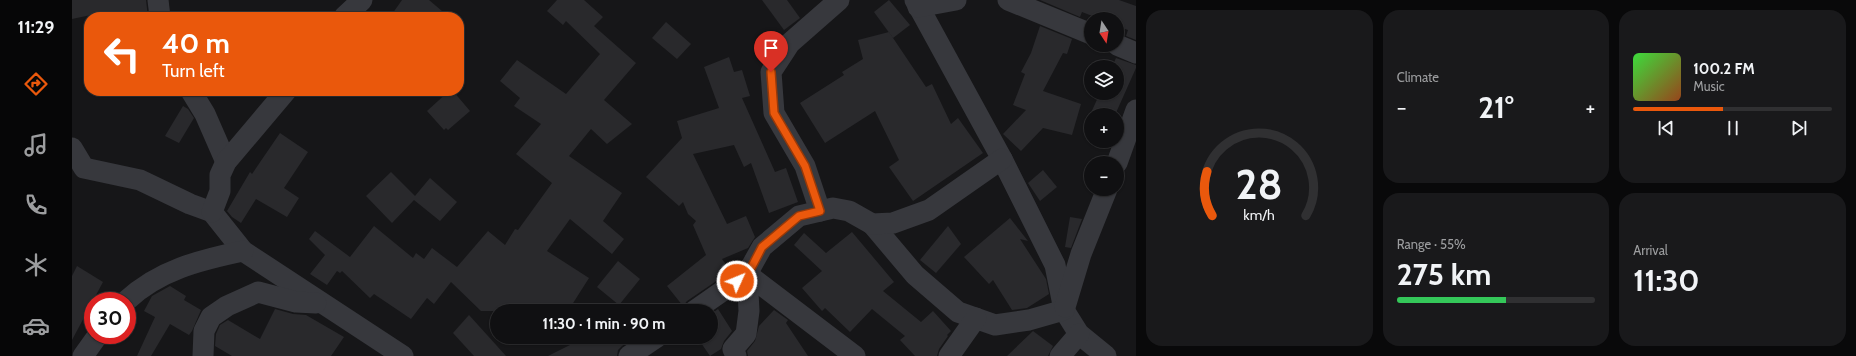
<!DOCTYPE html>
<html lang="en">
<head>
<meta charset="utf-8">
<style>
  :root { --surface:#101012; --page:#19191b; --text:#f1f3f6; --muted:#9c9d9f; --line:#303032; --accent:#ea580c }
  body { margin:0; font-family:Cabin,sans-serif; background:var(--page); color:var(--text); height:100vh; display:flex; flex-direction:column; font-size:15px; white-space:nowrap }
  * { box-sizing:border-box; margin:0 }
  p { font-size:13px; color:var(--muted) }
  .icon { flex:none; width:22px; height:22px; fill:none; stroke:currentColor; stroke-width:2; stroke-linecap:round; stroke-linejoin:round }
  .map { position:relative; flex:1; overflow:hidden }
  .panel { display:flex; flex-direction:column; gap:10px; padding:10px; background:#09090a; width:720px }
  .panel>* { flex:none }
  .top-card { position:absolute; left:12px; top:12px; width:380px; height:84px; border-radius:16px; box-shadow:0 1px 3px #0004,0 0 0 1px var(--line); background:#ea580c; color:#fff; overflow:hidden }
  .needle { width:26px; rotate:168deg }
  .controls { position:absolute; left:1012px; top:12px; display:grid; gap:8px }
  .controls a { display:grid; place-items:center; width:40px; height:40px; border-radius:50%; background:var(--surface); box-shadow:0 1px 3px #0004,0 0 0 1px var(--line); font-size:20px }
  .speed { position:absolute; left:12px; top:292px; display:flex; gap:8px; font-size:20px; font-weight:700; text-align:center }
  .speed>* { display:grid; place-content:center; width:52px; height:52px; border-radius:50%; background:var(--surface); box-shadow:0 1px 3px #0004,0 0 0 1px var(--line); line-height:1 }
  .speed .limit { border:6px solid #d22; background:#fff; color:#111 }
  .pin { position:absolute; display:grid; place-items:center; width:34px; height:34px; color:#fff; margin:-41px -17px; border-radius:50% 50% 50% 0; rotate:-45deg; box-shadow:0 0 4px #0007 }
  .pin .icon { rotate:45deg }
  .me { position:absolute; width:44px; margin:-22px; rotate:46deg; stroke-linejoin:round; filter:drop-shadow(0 0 3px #0008) }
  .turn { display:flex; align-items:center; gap:14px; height:84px; padding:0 12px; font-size:18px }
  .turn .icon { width:52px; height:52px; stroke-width:2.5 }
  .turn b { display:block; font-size:28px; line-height:34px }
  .big { font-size:30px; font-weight:700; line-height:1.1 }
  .panel .tile { flex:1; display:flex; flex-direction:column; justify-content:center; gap:6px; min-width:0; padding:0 14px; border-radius:16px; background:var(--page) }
  .panel .dial { align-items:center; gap:0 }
  .dial svg { height:104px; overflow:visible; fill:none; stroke:var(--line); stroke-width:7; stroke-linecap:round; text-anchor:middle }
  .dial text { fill:var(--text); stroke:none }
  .song { display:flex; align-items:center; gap:12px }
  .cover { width:48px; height:48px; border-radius:6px; background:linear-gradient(135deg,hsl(120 70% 55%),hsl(20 70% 35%)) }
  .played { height:4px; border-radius:2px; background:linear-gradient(90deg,var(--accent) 45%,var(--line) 45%) }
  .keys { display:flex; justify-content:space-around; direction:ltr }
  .heat { display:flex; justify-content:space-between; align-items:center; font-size:22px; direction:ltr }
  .charge { height:6px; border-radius:3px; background:linear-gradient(90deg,#34c759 55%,var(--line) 0) }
  .panel .tiles { flex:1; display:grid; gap:10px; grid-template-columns:repeat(3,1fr) }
  .tile:first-child { grid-row:span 2 }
  .trip { position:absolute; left:418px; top:304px; width:228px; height:40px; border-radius:20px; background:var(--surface); box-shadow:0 1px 3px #0004,0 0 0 1px var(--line); font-weight:700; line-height:40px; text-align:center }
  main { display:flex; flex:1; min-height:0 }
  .dock { display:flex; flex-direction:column; width:72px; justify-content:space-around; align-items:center; background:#060607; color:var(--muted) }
  .dock .icon { width:28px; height:28px }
  .dock .current { color:var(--accent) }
  .dock b { font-size:18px; color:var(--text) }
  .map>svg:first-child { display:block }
</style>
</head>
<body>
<main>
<nav class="dock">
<b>11:29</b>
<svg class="icon current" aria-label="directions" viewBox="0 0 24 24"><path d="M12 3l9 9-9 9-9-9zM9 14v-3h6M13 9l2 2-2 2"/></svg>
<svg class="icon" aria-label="music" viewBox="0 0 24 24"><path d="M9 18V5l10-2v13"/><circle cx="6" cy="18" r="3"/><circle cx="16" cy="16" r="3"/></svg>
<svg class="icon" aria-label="phone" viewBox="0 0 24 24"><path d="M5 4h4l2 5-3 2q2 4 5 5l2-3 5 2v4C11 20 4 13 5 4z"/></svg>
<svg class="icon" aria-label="climate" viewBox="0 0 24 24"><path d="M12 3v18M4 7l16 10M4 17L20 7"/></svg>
<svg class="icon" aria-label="car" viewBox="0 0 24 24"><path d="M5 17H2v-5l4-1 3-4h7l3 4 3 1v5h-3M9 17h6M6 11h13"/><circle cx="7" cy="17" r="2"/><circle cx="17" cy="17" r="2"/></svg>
</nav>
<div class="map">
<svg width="1064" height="356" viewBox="0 0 1064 356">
  <rect width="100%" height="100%" fill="#161618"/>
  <!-- building -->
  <g fill="#29292c">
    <polygon points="0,0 74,0 76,17 18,17 19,15 0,19"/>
    <polygon points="330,0 357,0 377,17 318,17"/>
    <polygon points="485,0 512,0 531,17 522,26 564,63 532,100 560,124 535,144 519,129 497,156 550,193 531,221 552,239 540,254 498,219 475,251 517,278 496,311 409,311 379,282 362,304 355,298 339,319 302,294 298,298 270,271 268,273 265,271 255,285 238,274 253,255 237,239 243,231 278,257 302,226 341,258 344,253 352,259 360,248 385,267 416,231 433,245 443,229 446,230 480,183 444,154 469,124 442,106 448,98 428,81 445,60 494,94 528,54 494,21 491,25 475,11"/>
    <polygon points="690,0 715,0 728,18 712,30"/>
    <polygon points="817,0 838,25 821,38 802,12"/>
    <polygon points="968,0 1047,0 1064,6 1064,40 1054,36 1056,30 1045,26 1045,19 1028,19 1010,12 1008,17"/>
    <polygon points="594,22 619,44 605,59 580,38"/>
    <polygon points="968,26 1000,39 995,54 991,53 971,91 1009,104 1000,135 971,128 949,151 931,134 954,110 941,105 953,74 949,72 959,53"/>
    <polygon points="817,32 854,87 860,84 879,124 886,118 911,153 841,201 817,167 827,160 803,111 753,143 728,103 772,75 770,72 791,59 786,40"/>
    <polygon points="657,57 662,72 670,70 678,96 670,98 703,172 714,168 726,202 697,213 679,163 672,167 662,145 621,154 655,224 674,216 683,237 676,248 650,259 659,271 615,301 611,306 595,286 634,255 621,225 624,221 616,214 611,202 607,206 574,177 610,138 605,121 647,108 632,67"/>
    <polygon points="1044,58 1064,65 1064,68 1043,115 1018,115 1028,93 1045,93 1045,67 1040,67"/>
    <polygon points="377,91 381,91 398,111 376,130 374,128 372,130 355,111"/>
    <polygon points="111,106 116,109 122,118 107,143 93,136"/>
    <polygon points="208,133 236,152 212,188 227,198 215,217 184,199 169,223 160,217 155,211 178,172 180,174"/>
    <polygon points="971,170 985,187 968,201 956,183"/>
    <polygon points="319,172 343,196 358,178 385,202 368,221 342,200 320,223 294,196"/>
    <polygon points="998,217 1010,219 999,248 993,247"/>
    <polygon points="938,218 956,241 948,239 974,279 977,294 955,308 940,310 921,280 917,284 892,257"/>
    <polygon points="876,226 889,244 864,273 848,260"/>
    <polygon points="780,232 822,282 811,291 849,322 861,311 879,331 875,335 876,336 867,349 865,356 843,356 828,340 833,336 800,309 778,332 753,308 750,311 730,288 750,271 722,245 732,233 754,253"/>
    <polygon points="546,261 568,279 547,305 525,287"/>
    <polygon points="5,266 31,282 0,340 0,276"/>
    <polygon points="98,286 114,296 112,300 129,310 120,331 117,335 98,324 79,356 65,356 83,317 72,311 80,296"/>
    <polygon points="203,309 221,314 234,315 272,337 259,356 160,356 143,346 144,334 148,325 156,320 188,339"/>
    <polygon points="646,309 660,331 652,341 649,349 638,356 625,337 639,337 639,314"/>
    <polygon points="702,310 716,320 714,323 736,356 676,356 675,351 683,341 687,326"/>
    <polygon points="397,315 434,356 402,356 381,333"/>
    <polygon points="961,331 981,346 976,356 935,356"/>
    <polygon points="514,337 564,337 550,346 546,350 545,356 476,356"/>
  </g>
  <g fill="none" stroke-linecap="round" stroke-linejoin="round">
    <!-- street -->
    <g stroke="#37383d" stroke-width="21">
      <polyline points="86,0 88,17"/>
      <polyline points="843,0 930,159 983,265 992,310 1007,334 1034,356"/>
      <polyline points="936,0 1019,34"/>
      <polyline points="846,7 884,0"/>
      <polyline points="272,17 290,0"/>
      <polyline points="1045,45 1064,53"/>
      <polyline points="119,91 133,114 154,162"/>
      <polyline points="0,148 12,168 68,180 118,204 140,212 171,251 331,356"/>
      <polyline points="1045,163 1064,110"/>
      <polyline points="748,211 733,166 702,113 699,72 718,43 767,0"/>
      <polyline points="140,212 148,191 148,175 154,162 214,91"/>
      <polyline points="800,224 843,275 886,312 923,325 957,320 992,310"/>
      <path d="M54,301C87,270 128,260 171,251"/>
      <polyline points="993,307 1009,254 1035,189"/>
      <polyline points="622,311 675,274 783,356"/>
      <polyline points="11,356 26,335"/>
      <polyline points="131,356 132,331 139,317 155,306 186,292 224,302 244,303"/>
      <polyline points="557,356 585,337"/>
      <polyline points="664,356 661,349 674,334 677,311 675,274 690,247 727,216 761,208 777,211 800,224 821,223 857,210 930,159"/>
      <polyline points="877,356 904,318"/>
      <polyline points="988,356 1007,334"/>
    </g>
  </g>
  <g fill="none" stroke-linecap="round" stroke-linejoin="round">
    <!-- route casing -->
    <g stroke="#983908" stroke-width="10">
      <polyline id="route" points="665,281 676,274 690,247 727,216 748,211 733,166 702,113 699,72"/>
    </g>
    <!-- route -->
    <use href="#route" stroke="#ea580c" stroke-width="7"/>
  </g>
</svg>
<div class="controls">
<a><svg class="needle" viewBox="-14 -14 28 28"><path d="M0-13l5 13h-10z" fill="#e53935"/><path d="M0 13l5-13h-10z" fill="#9c9d9f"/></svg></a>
<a><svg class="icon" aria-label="layers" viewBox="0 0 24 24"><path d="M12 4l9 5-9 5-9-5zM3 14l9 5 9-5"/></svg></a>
<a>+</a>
<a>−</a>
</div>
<div class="speed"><div class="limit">30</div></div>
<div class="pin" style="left:699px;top:72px;background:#d93025"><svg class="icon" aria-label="arrive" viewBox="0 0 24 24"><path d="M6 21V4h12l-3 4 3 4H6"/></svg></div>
<svg class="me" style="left:665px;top:281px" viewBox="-20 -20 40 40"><circle r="17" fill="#ea580c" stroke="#fff" stroke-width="3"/><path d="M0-11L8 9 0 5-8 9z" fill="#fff"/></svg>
<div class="trip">11:30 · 1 min · 90 m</div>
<div class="top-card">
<div class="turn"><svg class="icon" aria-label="left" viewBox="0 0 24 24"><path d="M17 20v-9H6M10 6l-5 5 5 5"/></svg><div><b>40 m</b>Turn left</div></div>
</div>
</div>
<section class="panel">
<div class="tiles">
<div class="tile dial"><svg viewBox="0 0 100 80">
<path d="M14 69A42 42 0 1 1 86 69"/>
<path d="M14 69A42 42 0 0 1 10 35" stroke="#ea580c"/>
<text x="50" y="56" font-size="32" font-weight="700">28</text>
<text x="50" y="72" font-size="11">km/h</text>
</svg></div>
<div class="tile"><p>Climate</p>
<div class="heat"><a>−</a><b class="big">21°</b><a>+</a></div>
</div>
<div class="tile">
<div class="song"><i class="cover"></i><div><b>100.2 FM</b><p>Music</p></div></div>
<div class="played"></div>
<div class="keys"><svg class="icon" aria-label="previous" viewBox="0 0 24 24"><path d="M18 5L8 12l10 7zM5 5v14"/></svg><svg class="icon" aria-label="pause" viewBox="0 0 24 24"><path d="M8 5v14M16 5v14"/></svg><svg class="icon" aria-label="next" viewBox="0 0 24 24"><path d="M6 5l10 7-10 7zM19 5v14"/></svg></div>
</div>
<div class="tile"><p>Range · 55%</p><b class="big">275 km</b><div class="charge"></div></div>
<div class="tile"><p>Arrival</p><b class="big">11:30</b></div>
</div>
</section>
</main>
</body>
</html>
